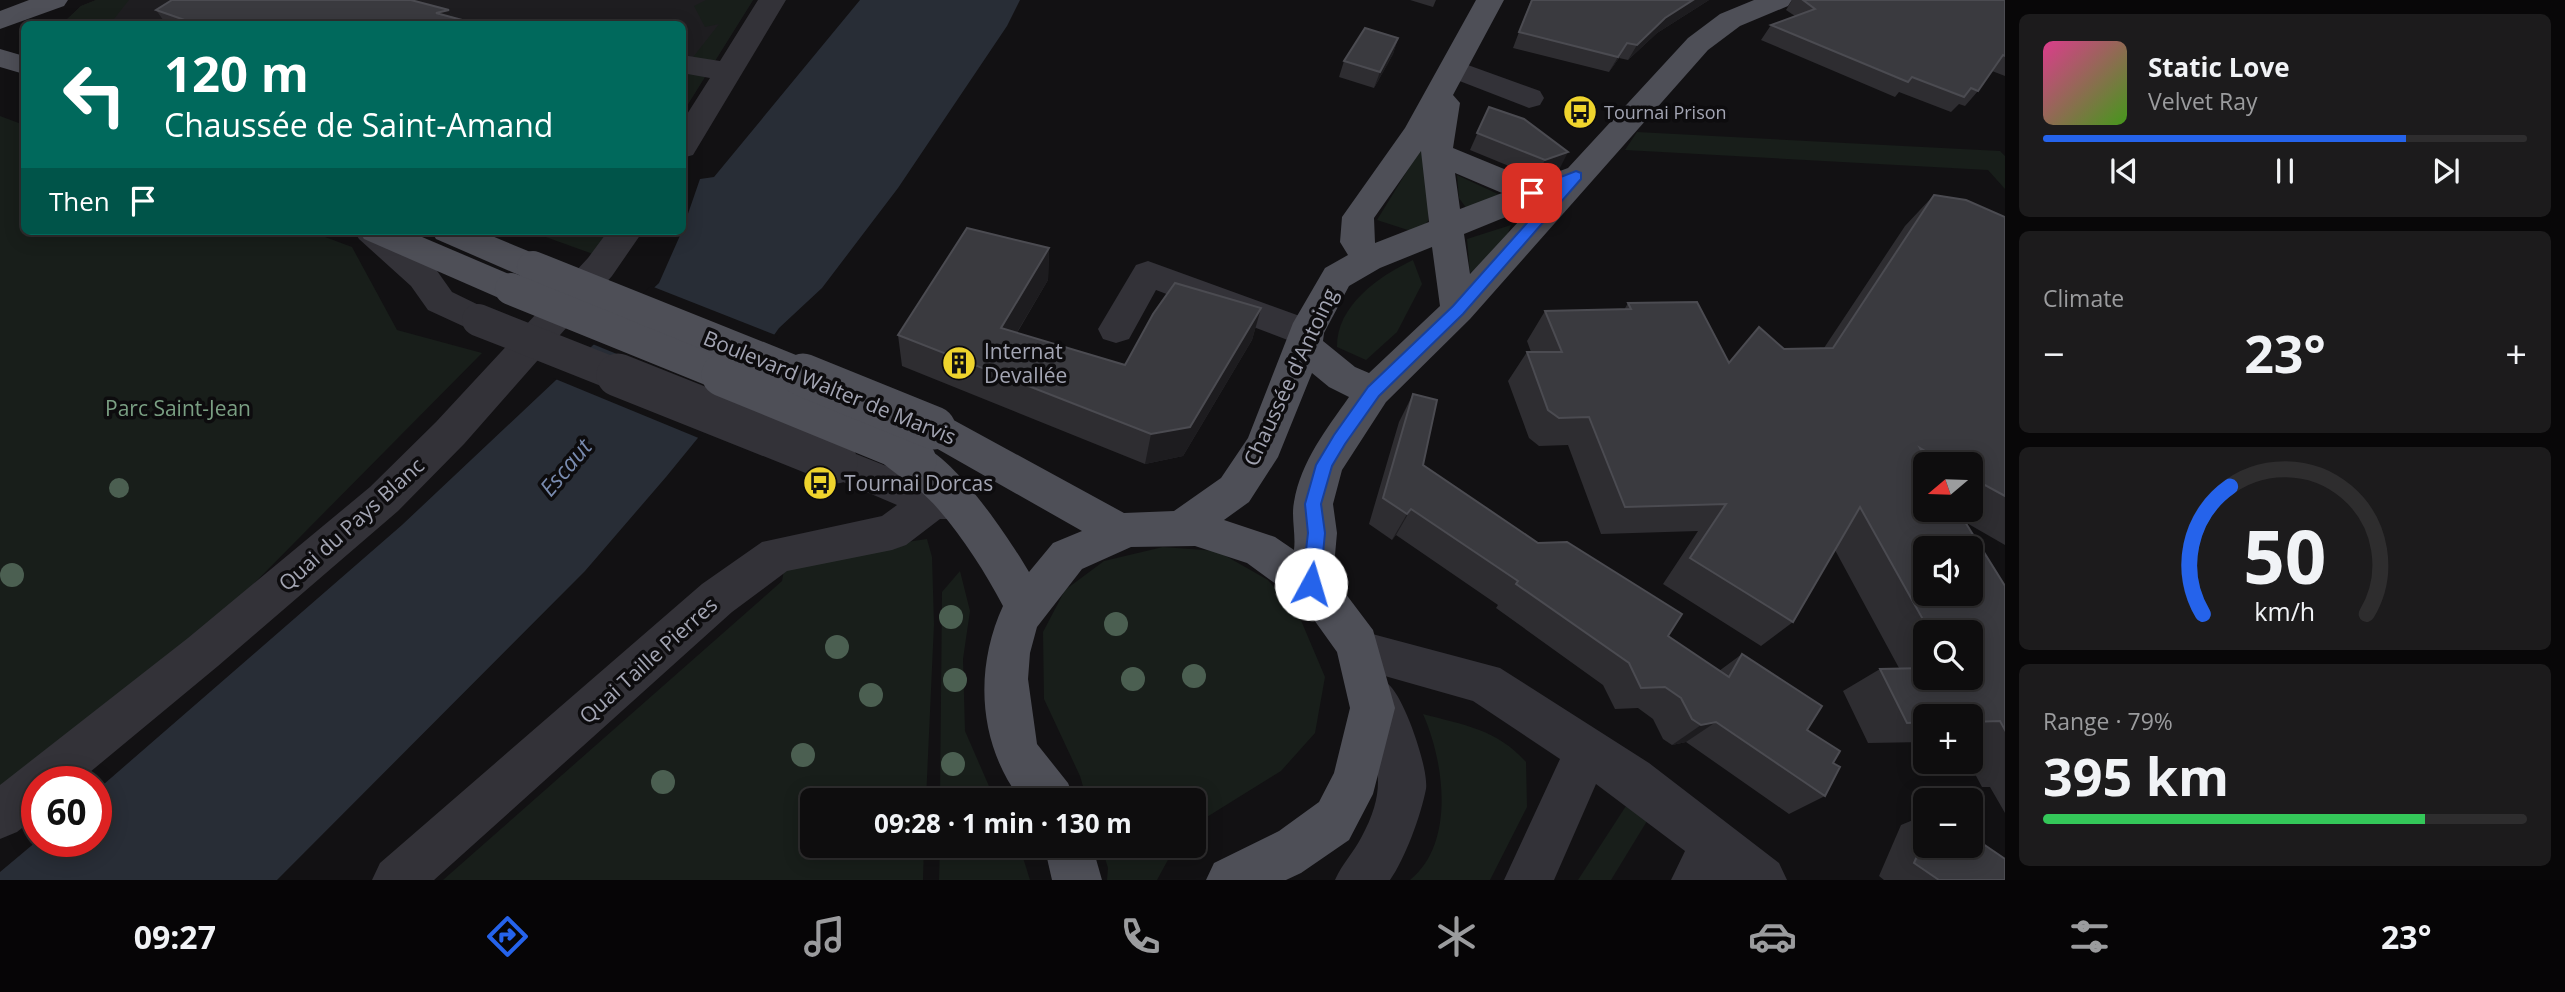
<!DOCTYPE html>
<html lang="en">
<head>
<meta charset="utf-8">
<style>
  :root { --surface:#0e0d0e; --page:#1c1b1c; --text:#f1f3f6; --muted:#9b9c9e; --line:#2e2d2e; --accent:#2563eb }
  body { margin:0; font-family:"Open Sans",sans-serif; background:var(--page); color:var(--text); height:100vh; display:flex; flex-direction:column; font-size:26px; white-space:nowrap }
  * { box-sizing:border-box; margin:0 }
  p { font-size:23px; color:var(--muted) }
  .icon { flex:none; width:38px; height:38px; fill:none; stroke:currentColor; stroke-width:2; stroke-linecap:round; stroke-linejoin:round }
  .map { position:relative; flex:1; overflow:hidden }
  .details { display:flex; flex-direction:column; gap:14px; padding:14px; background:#080708; width:560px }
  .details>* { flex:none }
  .top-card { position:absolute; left:21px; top:21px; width:665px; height:214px; border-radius:10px; box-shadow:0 4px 18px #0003,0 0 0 2px var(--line); background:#00695c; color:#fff; overflow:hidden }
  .needle { width:46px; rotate:251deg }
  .tools { position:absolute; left:1913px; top:452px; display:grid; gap:14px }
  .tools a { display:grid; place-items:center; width:70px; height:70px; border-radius:10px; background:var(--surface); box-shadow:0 4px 18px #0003,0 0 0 2px var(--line); font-size:35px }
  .speed { position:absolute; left:21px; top:766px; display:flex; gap:14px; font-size:35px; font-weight:700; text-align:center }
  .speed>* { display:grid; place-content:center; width:91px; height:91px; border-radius:50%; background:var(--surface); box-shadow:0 4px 18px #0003,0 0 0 2px var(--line); line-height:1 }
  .speed .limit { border:10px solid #d22; background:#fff; color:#111 }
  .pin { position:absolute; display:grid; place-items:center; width:60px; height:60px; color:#fff; margin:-30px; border-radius:14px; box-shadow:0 4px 10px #0006 }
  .me { position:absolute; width:77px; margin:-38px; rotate:6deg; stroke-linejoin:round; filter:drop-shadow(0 0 5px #0008) }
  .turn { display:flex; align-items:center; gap:24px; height:147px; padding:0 28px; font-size:32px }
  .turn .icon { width:91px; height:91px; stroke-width:2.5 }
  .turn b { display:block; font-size:49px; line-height:60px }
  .then { display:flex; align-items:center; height:66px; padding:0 28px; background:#0003; gap:14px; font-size:26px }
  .big { font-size:52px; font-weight:700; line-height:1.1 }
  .details .widget { flex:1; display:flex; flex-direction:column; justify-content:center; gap:10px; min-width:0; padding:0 24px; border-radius:10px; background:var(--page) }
  .details .dial { align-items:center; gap:0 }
  .dial svg { height:182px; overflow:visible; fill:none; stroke:var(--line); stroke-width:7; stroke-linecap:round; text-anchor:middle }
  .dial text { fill:var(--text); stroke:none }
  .song { display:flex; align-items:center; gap:21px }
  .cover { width:84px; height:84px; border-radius:10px; background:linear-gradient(135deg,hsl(330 70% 55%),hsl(100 70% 35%)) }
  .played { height:7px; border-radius:4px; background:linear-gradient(90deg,var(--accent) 75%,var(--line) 75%) }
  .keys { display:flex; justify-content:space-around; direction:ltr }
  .heat { display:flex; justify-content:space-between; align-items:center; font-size:38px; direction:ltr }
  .charge { height:10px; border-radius:5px; background:linear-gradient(90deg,#34c759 79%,var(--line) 0) }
  .trip { position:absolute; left:800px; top:788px; width:406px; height:70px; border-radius:10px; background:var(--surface); box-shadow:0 4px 18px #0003,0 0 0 2px var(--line); font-weight:700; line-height:70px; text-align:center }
  .tabs { display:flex; height:112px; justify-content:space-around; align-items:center; background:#060506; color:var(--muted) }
  .tabs .icon { width:49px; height:49px }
  .tabs .on { color:var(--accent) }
  .tabs b { font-size:32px; color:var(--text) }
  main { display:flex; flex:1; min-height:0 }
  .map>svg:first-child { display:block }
</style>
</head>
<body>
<main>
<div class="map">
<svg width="2005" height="880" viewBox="0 0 2005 880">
  <rect width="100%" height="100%" fill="#121113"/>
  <!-- built -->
  <polygon fill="#1e1d20" points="96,0 753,0 683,112 682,24 62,24 81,6"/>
  <!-- green -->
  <g fill="#181e1a">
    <polygon points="96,0 129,0 110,24 62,24 81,6"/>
    <polygon points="706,0 753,0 683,112 683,70 719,24 705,27 694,6"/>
    <polygon points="0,116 24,125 24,231 309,231 352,247 397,330 482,353 206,632 0,795"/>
    <polygon points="1637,132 2000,151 2005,156 2005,189 1988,170 1625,150"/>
    <polygon points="1420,150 1428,152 1428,221 1417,233 1377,220"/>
    <polygon points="1457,175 1500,195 1467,209 1459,198"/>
    <polygon points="1511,225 1504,245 1470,273 1467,239"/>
    <polygon points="529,231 608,231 593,254"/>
    <path d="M1413,260L1422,284L1397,332L1366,360L1337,347C1336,306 1379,276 1413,260Z"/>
    <polygon points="927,539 932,557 934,624 926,800 812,800 812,845 924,845 923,880 443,880 782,581 784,570 831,553"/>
    <polygon points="1163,547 1217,551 1268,580 1300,618 1325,677 1315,733 1281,771 1194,825 1194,800 1087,800 1080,776 1044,699 1043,632 1065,590 1104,561"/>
    <polygon points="960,571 970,611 963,659 965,731 995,800 940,800 942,592"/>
    <path d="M1423,714C1463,725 1497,729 1526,762L1527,807L1490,880H1410C1456,843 1444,761 1423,714Z"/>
    <polygon points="1626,806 1647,821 1611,880 1578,880"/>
    <polygon points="940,845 1019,845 1030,880 939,880"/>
    <polygon points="1101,845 1176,845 1157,880 1107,880 1108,868"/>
  </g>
  <!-- water -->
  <polygon fill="#282d36" points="860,0 1020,0 1007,26 898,188 822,288 779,328 724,406 666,477 585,571 277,880 0,880 0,872 37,841 96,842 96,791 402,525 659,283 682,231 700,179 714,177"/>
  <!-- pier -->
  <g fill="#121113">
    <polygon points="651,286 778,336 732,401 590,343"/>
    <polygon points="582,351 726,409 701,439 553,378"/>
  </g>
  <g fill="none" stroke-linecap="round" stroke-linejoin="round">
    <!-- minor -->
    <g fill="#333238" fill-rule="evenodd">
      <polygon points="758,0 786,0 693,155 682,158 682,122 710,78 682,73 682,55 720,61"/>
      <polygon points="1454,60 1540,91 1544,98 1540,105 1529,108 1444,75 1439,69 1444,63"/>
      <polygon points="354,231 392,231 435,268 452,292 491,311 496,320 491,329 478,333 428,310 411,286 359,239"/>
      <polygon points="608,231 643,231 612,276 464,444 398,511 218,666 78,782 37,782 37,816 17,832 0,839 0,785 188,638 370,487 436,422 588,258"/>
      <polygon points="1148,261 1319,323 1324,333 1319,343 1306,347 1156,290 1129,339 1116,343 1103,339 1098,329 1136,265"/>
      <polygon points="836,446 934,485 955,485 969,490 975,502 969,514 955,519 940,519 906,545 892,550 787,571 732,612 434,880 372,880 380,863 702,584 762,542 882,516 897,505 822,473 816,462 822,451"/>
      <polygon points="1361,631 1500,668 1649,763 1779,863 1787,880 1671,880 1685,851 1596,784 1554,880 1504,880 1560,759 1473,701 1346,665 1339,651 1346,637"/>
      <path d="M1373,678C1377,679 1385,681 1388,684C1404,696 1429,769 1426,789C1421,815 1405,859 1390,880H1335C1342,864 1353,853 1361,838C1393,780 1374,753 1351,699L1357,684Z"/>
    </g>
    <!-- major -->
    <g fill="#4e4f57" fill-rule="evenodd">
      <polygon points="29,0 68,0 64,6 0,29 0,11"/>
      <path d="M1476,0H1504L1453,95L1460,103L1453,148L1533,181L1568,168L1688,38L1720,14L1754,0H1792L1788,6L1740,26L1708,50L1470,319L1386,402L1342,470L1333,504L1337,533L1333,577L1373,630L1395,708L1373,794L1349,840L1301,873L1286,880H1206L1214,863L1279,831L1319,802L1334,773L1350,708L1337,652L1302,603L1247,563L1195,546L1131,547L1082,569L1037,627L1030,653L1028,679L1037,744L1068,783L1075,800H1021C978,744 974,669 1003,606C985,572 964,539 939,510C925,493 905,481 895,461L901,450C906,448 912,445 917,445C951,450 1012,543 1029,572L1053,543L1082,531L920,439L915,428L920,417L934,412L948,417L1124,513L1174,511L1221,478L1248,438L1293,323L1325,268L1348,255L1340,242L1342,217L1405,128ZM1421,151L1429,222L1375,243L1374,218ZM1455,173L1502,193L1460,209ZM1533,206L1470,274L1464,234ZM1432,247L1440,306L1369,373L1355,367L1323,341L1324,333L1349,286L1380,268ZM1312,373L1329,387L1349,397C1326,430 1301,461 1294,502C1291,517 1296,534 1294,550L1275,537L1224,520L1249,502L1278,457Z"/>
      <polygon points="0,49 24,56 24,74 0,67"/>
      <polygon points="359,231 408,231 523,280 528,289 523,298 511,302 499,298 364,239"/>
      <polygon points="431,231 480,231 545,258 550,267 545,276 533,279 521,276 436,239"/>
      <polygon points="1044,845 1092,845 1102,880 1052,880"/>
    </g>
    <!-- minor-bridge-far1 -->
    <polyline stroke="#333238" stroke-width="32" points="478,320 622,377"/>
    <!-- minor-bridge -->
    <polyline stroke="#333238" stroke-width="43" points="618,375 836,462"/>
    <!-- major-bridge-far1 -->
    <g stroke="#4e4f57" stroke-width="32">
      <polyline points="533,267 808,377"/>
      <polyline points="511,289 728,377"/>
    </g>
    <!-- major-bridge -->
    <g stroke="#4e4f57" stroke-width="43">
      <polyline points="723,375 894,445 915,461"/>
      <polyline points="803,375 934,428"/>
    </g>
  </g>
  <!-- trees -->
  <g fill="#4b5f51">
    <circle cx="119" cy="488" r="10"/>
    <circle cx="12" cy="575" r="12"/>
    <circle cx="951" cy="617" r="12"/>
    <circle cx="1116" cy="624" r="12"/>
    <circle cx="837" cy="647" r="12"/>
    <circle cx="1194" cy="676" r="12"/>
    <circle cx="1133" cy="679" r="12"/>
    <circle cx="955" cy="680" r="12"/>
    <circle cx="871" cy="695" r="12"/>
    <circle cx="803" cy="755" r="12"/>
    <circle cx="953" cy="764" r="12"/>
    <circle cx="663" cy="782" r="12"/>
  </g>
  <!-- wall -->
  <g fill="#2e2d31" fill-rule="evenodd">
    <polygon points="1410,0 1436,0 1433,7"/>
    <polygon points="1531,0 1709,0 1657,33 1628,60 1619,58 1609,72 1513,48"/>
    <polygon points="1792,0 2005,0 2005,76 1992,71 1978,91 1965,106 1959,104 1951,112 1899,92 1895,97 1761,40 1771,25 1795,16 1786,10"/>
    <polygon points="156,10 449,10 453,18 477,24 166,24"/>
    <polygon points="1398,38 1393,54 1374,88 1339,77 1344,61"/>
    <polygon points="1489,107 1560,168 1536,177 1470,150"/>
    <path d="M1934,195L2005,217V545L1965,522L2005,586V813L1990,787H1982L1968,761H1970V716H1925V742L1868,743L1843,691L1880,669L1899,668L1835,550L1793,622L1761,646L1663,584L1698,531L1601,534L1568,445L1539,446L1529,438L1508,381L1527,352H1531L1527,341L1545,311L1624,310L1628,303L1729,362L1759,327L1784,349L1824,348L1905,226ZM1925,464H1970V509H1925ZM1925,632H1970V677H1925Z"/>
    <polygon points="1049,248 1048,280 1017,333 1125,365 1261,308 1252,340 1183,456 1145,464 902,366 898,335"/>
    <polygon points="1413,394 1423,465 1668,636 1719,671 1742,654 1807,730 1833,763 1825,796 1789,814 1686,742 1672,745 1663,739 1653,719 1638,708 1615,709 1603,685 1496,608 1498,605 1396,535 1392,540 1369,524 1399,422"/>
    <polygon points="1925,815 1925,845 2005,880 1884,880 1879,876 1901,825"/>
  </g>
  <!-- shaded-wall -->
  <g fill="#1d1c1f">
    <polygon points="1693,0 1709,0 1657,33 1628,60 1637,45 1665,18"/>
    <polygon points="449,10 456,24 436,13"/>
    <polygon points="1398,38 1393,54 1374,88 1380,72"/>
    <polygon points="1627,43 1619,58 1609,72 1618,57"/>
    <polygon points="1568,152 1560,168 1536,177 1545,160"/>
    <polygon points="1049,248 1048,280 1001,359 1001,328"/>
    <polygon points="1261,308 1252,340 1183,456 1145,464 1151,434"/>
    <polygon points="1411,509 1396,535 1392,540 1407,514"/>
    <polygon points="1716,722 1686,742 1672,745 1701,725"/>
  </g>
  <!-- building -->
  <g fill="#3a3a3f" stroke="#4b4b51" stroke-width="2" fill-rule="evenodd">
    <polygon points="172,0 411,0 449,10 436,13 477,24 196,24 156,10"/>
    <polygon points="1532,0 1693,0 1665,18 1637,45 1627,43 1618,57 1519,32"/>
    <polygon points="1803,0 2005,0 2005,56 2003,55 1978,91 1971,88 1964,97 1912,77 1908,82 1771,25 1815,9"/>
    <polygon points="1365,28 1398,38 1380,72 1344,61"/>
    <polygon points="1489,107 1524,119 1568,152 1545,160 1477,133"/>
    <path d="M1934,195L1966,200L2005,217V496L1970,477V464H1947L1920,448L1929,464H1925V509H1957L2005,586V730L2000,721L1970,722V716H1925V722L1907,723L1880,669L1925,668V677H1970V632H1930L1860,507L1793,622L1690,558L1726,504L1625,507L1589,417L1559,418L1548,410L1527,352H1562L1545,311L1631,309L1628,303L1697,302L1729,363L1759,327L1784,349L1833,348ZM1925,548H1970V593H1925Z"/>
    <polygon points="967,228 1049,248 1001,328 1125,365 1153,314 1175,283 1261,308 1190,427 1151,434 898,335"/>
    <polygon points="1413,394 1437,400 1423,465 1538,543 1567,542 1682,614 1668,636 1729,677 1742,654 1822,706 1807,730 1840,751 1833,763 1840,767 1825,796 1716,722 1701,725 1692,719 1681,698 1665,687 1641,688 1629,663 1516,584 1518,581 1411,509 1407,514 1383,498"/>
    <polygon points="1970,835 2005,859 2005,880 1939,880 1914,863 1925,838 1925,845 1970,845"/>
  </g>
  <!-- route -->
  <polygon fill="#2563eb" stroke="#184099" stroke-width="2" points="1576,171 1581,173 1581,179 1463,314 1379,396 1345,444 1332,466 1321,504 1325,533 1320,584 1317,589 1305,589 1302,584 1308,533 1305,504 1316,465 1334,435 1368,387 1453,306 1558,188 1532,198 1525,193 1527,190"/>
  <!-- icons -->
  <defs>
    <g id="bus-disc" transform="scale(1.75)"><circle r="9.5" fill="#efd42d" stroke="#0d0c0e"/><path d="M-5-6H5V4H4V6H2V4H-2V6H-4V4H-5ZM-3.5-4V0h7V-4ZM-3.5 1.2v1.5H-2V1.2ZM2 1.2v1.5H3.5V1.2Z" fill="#111"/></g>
    <g id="building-disc" transform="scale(1.75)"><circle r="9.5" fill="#efd42d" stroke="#0d0c0e"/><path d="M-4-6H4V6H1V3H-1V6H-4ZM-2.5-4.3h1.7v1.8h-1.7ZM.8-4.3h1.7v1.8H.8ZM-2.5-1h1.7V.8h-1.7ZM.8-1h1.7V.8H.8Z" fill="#111"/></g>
  </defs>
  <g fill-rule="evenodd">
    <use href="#bus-disc" x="1580" y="112"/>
    <use href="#building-disc" x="959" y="363"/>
    <use href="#bus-disc" x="820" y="483"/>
  </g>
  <g text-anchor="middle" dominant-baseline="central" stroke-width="7" stroke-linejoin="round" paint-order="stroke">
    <!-- far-poi labels -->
    <g font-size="18" fill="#a3a5b3" stroke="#0d0c0e" text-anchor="start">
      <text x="1604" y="112">Tournai Prison</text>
    </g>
    <!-- poi labels -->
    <g font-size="21" fill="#a3a5b3" stroke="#0d0c0e" text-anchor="start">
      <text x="984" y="351">Internat<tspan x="984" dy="24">Devallée</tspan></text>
      <text x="844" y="483">Tournai Dorcas</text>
    </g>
    <!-- street labels -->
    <g font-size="21" fill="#a3a5b3" stroke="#0d0c0e">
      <text transform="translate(1290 377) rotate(-65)">Chaussée d'Antoing</text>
      <text transform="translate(830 387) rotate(22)">Boulevard Walter de Marvis</text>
      <text transform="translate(351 524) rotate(-42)">Quai du Pays Blanc</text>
      <text transform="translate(648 660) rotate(-42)">Quai Taille Pierres</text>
    </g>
    <!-- park labels -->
    <g font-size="21" fill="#7a9f83" stroke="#0d0c0e">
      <text x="178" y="408">Parc Saint-Jean</text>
    </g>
    <!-- water labels -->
    <g font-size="23" font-style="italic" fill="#798baf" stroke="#0d0c0e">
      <text transform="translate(565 467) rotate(-50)">Escaut</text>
    </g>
  </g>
</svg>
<div class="tools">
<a><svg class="needle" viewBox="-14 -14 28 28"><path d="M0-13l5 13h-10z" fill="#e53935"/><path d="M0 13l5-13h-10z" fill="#9b9c9e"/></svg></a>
<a><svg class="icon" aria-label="sound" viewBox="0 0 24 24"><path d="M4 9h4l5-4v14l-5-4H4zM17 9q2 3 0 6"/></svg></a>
<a><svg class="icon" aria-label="search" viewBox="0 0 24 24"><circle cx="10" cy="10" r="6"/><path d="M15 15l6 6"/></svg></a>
<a>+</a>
<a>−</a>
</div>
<div class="speed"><div class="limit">60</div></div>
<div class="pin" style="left:1532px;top:193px;background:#d93025"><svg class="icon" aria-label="arrive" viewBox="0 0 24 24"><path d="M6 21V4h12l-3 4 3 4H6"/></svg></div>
<svg class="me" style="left:1311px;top:584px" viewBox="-20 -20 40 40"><circle r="19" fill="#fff"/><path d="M0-13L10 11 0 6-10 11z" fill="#2563eb"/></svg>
<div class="trip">09:28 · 1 min · 130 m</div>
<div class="top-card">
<div class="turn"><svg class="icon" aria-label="left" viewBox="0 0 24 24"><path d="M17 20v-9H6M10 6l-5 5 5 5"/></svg><div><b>120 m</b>Chaussée de Saint-Amand</div></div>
<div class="then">Then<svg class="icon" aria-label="arrive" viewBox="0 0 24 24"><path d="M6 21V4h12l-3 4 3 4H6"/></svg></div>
</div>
</div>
<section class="details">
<div class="widget">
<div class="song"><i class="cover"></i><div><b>Static Love</b><p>Velvet Ray</p></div></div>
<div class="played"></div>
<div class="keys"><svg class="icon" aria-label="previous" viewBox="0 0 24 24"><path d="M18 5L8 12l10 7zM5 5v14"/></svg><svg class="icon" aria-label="pause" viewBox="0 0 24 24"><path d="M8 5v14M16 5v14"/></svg><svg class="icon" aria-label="next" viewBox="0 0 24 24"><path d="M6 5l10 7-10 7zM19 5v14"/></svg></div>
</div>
<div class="widget"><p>Climate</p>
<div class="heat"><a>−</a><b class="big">23°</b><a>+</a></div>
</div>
<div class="widget dial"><svg viewBox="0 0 100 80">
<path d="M14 69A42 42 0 1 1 86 69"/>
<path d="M14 69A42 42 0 0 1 26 13" stroke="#2563eb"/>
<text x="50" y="56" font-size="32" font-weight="700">50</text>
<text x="50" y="72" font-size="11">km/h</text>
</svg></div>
<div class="widget"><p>Range · 79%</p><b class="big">395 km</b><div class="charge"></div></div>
</section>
</main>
<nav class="tabs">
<b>09:27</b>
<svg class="icon on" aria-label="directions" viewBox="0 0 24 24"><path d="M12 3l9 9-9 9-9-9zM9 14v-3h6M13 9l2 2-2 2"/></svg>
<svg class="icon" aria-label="music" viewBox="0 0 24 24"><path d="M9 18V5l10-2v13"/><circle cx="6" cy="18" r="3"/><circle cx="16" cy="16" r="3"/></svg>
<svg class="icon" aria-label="phone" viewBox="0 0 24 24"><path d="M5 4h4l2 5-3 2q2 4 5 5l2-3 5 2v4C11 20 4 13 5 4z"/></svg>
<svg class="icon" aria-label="climate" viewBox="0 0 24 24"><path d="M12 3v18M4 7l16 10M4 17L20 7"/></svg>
<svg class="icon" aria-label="car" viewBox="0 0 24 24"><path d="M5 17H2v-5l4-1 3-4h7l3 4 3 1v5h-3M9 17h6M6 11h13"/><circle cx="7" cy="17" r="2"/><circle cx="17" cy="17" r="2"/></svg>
<svg class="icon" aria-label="filters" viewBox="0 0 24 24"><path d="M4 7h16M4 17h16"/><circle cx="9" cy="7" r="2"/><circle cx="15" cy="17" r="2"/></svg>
<b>23°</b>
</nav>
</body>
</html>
